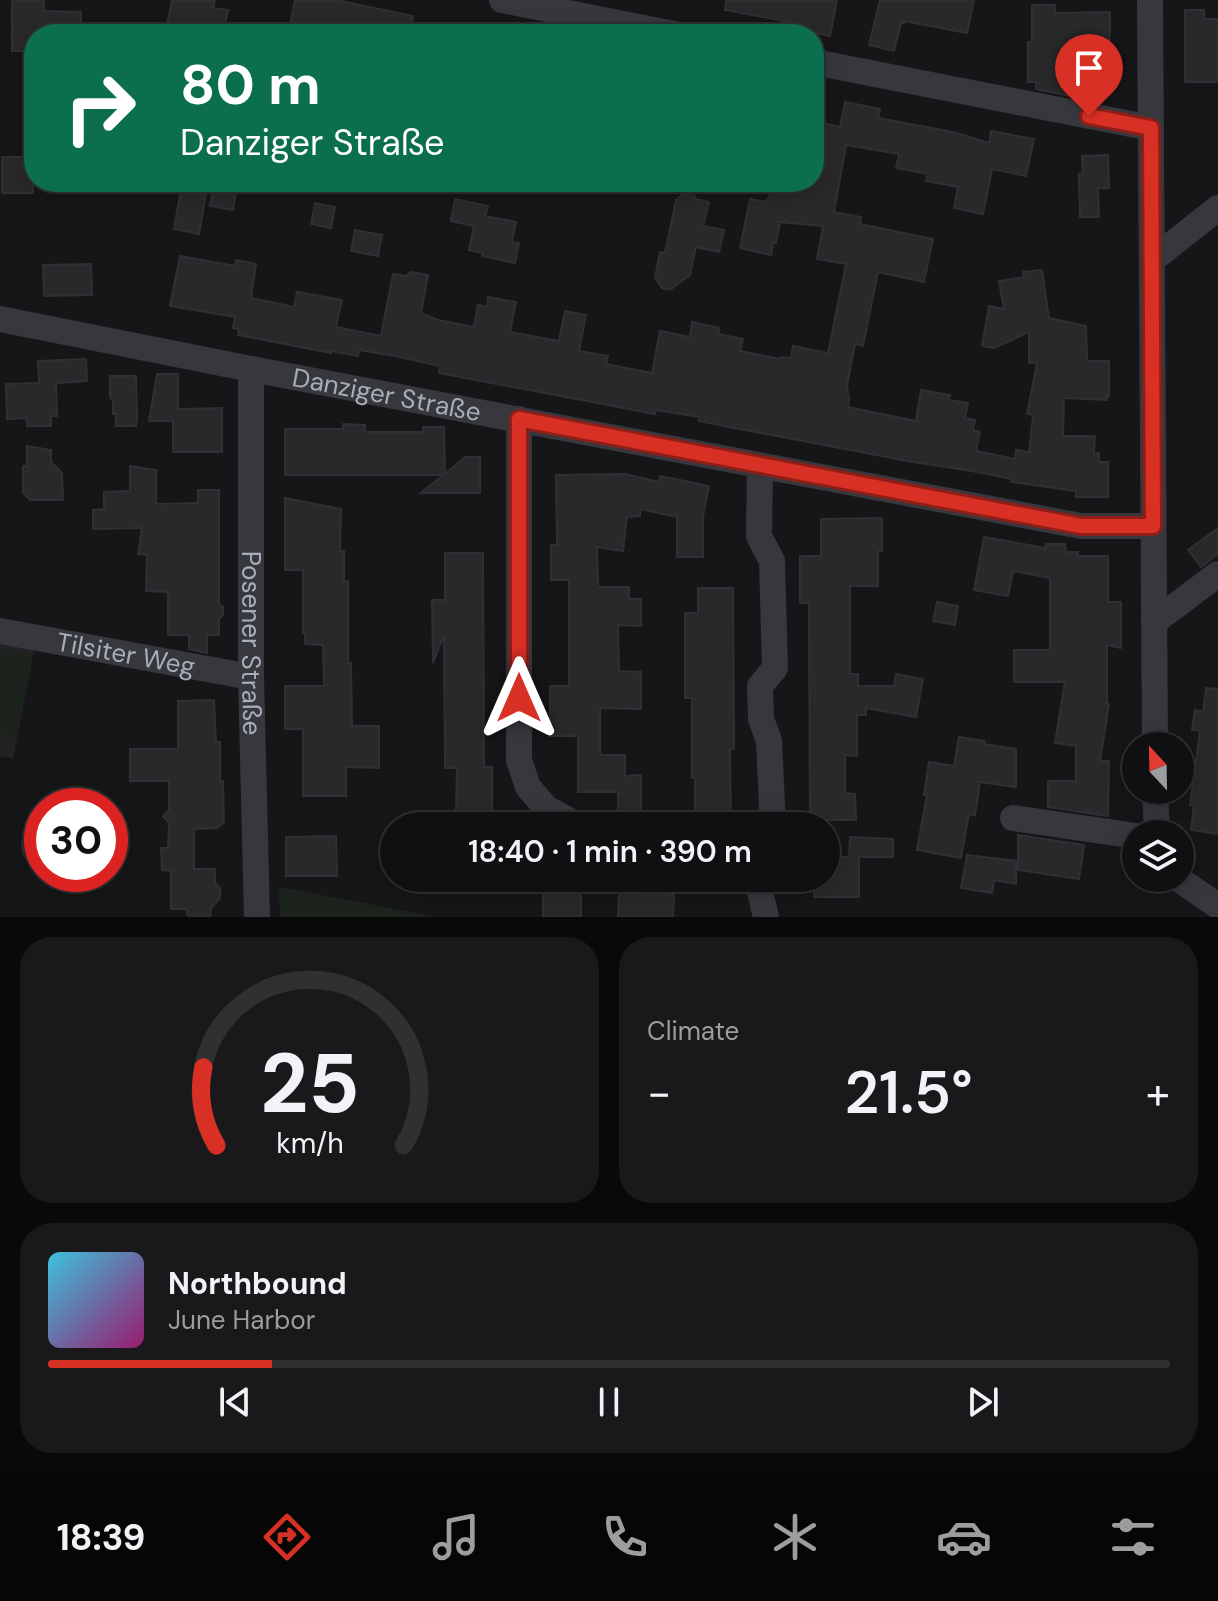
<!DOCTYPE html>
<html lang="en">
<head>
<meta charset="utf-8">
<style>
  :root { --surface:#101012; --page:#19191b; --text:#f1f3f6; --muted:#9c9d9f; --line:#303032; --accent:#d93025 }
  body { margin:0; font-family:"DM Sans",sans-serif; background:var(--page); color:var(--text); height:100vh; display:flex; flex-direction:column; font-size:30px; white-space:nowrap }
  * { box-sizing:border-box; margin:0 }
  p { font-size:26px; color:var(--muted) }
  .icon { flex:none; width:44px; height:44px; fill:none; stroke:currentColor; stroke-width:2; stroke-linecap:round; stroke-linejoin:round }
  .map { position:relative; height:917px; overflow:hidden }
  .sheet { display:flex; flex-direction:column; gap:20px; padding:20px; background:#09090a; flex:1 }
  .sheet>* { flex:none }
  .top-card { position:absolute; left:24px; top:24px; width:800px; height:168px; border-radius:32px; box-shadow:0 4px 20px #0003,0 0 0 2px var(--line); background:#0b6e4f; color:#fff; overflow:hidden }
  .needle { width:52px; rotate:338deg }
  .fabs { position:absolute; left:1122px; top:732px; display:grid; gap:16px }
  .fabs a { display:grid; place-items:center; width:72px; height:72px; border-radius:50%; background:var(--surface); box-shadow:0 4px 20px #0003,0 0 0 2px var(--line); font-size:40px }
  .speed { position:absolute; left:24px; top:788px; display:flex; gap:16px; font-size:40px; font-weight:700; text-align:center }
  .speed>* { display:grid; place-content:center; width:104px; height:104px; border-radius:50%; background:var(--surface); box-shadow:0 4px 20px #0003,0 0 0 2px var(--line); line-height:1 }
  .speed .limit { border:12px solid #d22; background:#fff; color:#111 }
  .pin { position:absolute; display:grid; place-items:center; width:68px; height:68px; color:#fff; margin:-82px -34px; border-radius:50% 50% 50% 0; rotate:-45deg; box-shadow:0 0 8px #0007 }
  .pin .icon { rotate:45deg }
  .me { position:absolute; width:88px; margin:-44px; rotate:0deg; stroke-linejoin:round; filter:drop-shadow(0 0 6px #0008) }
  .turn { display:flex; align-items:center; gap:28px; height:168px; padding:0 24px; font-size:36px }
  .turn .icon { width:104px; height:104px; stroke-width:2.5 }
  .turn b { display:block; font-size:56px; line-height:68px }
  .big { font-size:60px; font-weight:600; line-height:1.1 }
  .sheet .tile { flex:1; display:flex; flex-direction:column; justify-content:center; gap:12px; min-width:0; padding:0 28px; border-radius:32px; background:var(--page) }
  .sheet .dial { align-items:center; gap:0 }
  .dial svg { height:208px; overflow:visible; fill:none; stroke:var(--line); stroke-width:7; stroke-linecap:round; text-anchor:middle }
  .dial text { fill:var(--text); stroke:none }
  .song { display:flex; align-items:center; gap:24px }
  .cover { width:96px; height:96px; border-radius:12px; background:linear-gradient(135deg,hsl(190 70% 55%),hsl(320 70% 35%)) }
  .played { height:8px; border-radius:4px; background:linear-gradient(90deg,var(--accent) 20%,var(--line) 20%) }
  .keys { display:flex; justify-content:space-around; direction:ltr }
  .heat { display:flex; justify-content:space-between; align-items:center; font-size:44px; direction:ltr }
  .sheet .tiles { flex:1; display:grid; gap:20px; grid-template-columns:1fr 1fr }
  .tile:last-child { grid-column:span 2 }
  .trip { position:absolute; left:380px; top:812px; width:460px; height:80px; border-radius:40px; background:var(--surface); box-shadow:0 4px 20px #0003,0 0 0 2px var(--line); font-weight:600; line-height:80px; text-align:center }
  .dock { display:flex; height:128px; justify-content:space-around; align-items:center; background:#060607; color:var(--muted) }
  .dock .icon { width:56px; height:56px }
  .dock .on { color:var(--accent) }
  .dock b { font-size:36px; color:var(--text) }
  .map>svg:first-child { display:block }
</style>
</head>
<body>
<div class="map">
<svg width="1218" height="917" viewBox="0 0 1218 917">
  <rect width="100%" height="100%" fill="#161618"/>
  <!-- built -->
  <polygon fill="#222225" points="0,644 34,650 13,759 0,756"/>
  <!-- green -->
  <g fill="#1c231d">
    <polygon points="0,649 33,655 17,738 0,735"/>
    <polygon points="279,887 438,917 280,917"/>
  </g>
  <!-- building -->
  <g fill="#29292c" stroke="#303034" stroke-width="2">
    <polygon points="12,0 44,0 44,11 81,12 81,34 34,34 34,51 12,51"/>
    <polygon points="172,0 215,0 213,8 228,10 223,34 165,34"/>
    <polygon points="295,0 336,0 413,16 410,34 321,34 318,30 290,25"/>
    <polygon points="726,0 837,0 830,36 789,27 790,22 725,10"/>
    <polygon points="880,0 974,0 967,33 904,21 904,23 901,23 894,51 869,45"/>
    <polygon points="1032,5 1055,5 1055,13 1110,12 1109,83 1080,84 1080,98 1036,89 1036,82 1028,82 1028,42 1032,42"/>
    <polygon points="1185,10 1204,10 1204,19 1218,19 1218,82 1185,82"/>
    <polygon points="845,102 880,109 878,118 953,132 989,143 991,131 1034,139 1026,176 992,169 983,214 954,208 958,187 926,181 928,174 896,168 899,154 846,145 834,212 861,217 860,224 933,239 924,282 878,272 863,346 855,344 847,386 849,399 848,407 916,421 921,390 950,395 949,400 968,403 965,418 975,420 973,430 980,432 976,451 1015,459 1016,450 1029,452 1033,415 1027,414 1037,363 1029,363 1029,332 994,348 982,346 989,306 1004,309 999,281 1024,277 1023,272 1042,270 1049,318 1086,326 1087,361 1109,361 1109,396 1107,396 1107,400 1064,398 1063,436 1095,436 1094,453 1099,453 1099,462 1108,462 1108,497 1076,497 1076,491 1011,482 1012,479 972,471 913,462 724,426 699,421 699,417 656,410 655,414 439,373 440,366 395,356 359,350 358,356 331,351 331,353 238,335 239,329 233,328 235,317 170,306 180,256 235,266 236,260 256,264 251,298 294,307 297,292 342,300 336,327 381,336 393,274 405,276 412,272 428,275 421,313 438,320 474,327 478,305 487,307 488,297 516,302 510,332 559,341 565,311 586,315 579,351 608,356 606,364 652,373 660,331 690,337 692,322 719,328 718,334 743,339 740,351 780,359 781,357 791,358 793,346 828,353 846,264 817,259 823,226 780,222 776,243 773,243 771,255 740,248 750,199 766,202 774,188 795,193 797,182 814,182 814,121 840,127"/>
    <polygon points="1108,155 1109,188 1098,188 1099,217 1080,217 1079,174 1083,174 1082,156"/>
    <rect x="2" y="157" width="31" height="36"/>
    <polygon points="214,182 238,182 233,210 210,206"/>
    <polygon points="181,189 206,194 199,234 174,229"/>
    <polygon points="690,189 696,199 709,202 703,226 724,230 719,252 696,247 690,275 670,290 662,288 655,278 660,252 665,253 676,200"/>
    <polygon points="455,199 488,206 485,216 516,222 512,242 519,243 515,263 482,256 483,253 469,250 474,226 451,221"/>
    <polygon points="315,203 335,207 331,228 311,224"/>
    <polygon points="355,230 382,235 378,256 351,251"/>
    <polygon points="91,264 92,295 44,296 43,265"/>
    <polygon points="86,359 87,381 56,383 57,416 51,416 51,426 27,426 27,418 7,419 6,384 39,383 38,361"/>
    <polygon points="157,374 178,374 178,409 222,408 222,452 173,452 173,421 149,421"/>
    <polygon points="110,376 136,376 137,421 136,421 136,426 116,426 116,414 113,414 113,401 110,397"/>
    <polygon points="343,424 365,425 365,432 423,432 423,427 444,427 445,474 465,457 480,457 480,493 421,493 443,475 285,475 285,429 343,429"/>
    <polygon points="27,446 51,450 51,462 62,473 63,500 30,500 23,493 23,466 27,466"/>
    <polygon points="130,466 156,470 156,504 198,503 198,490 219,490 219,604 223,607 223,615 219,619 219,635 207,635 207,653 189,649 189,635 168,635 168,592 146,591 147,555 138,554 142,528 93,529 93,510 104,509 104,492 130,491"/>
    <polygon points="625,474 659,482 660,476 709,486 703,516 703,557 677,557 677,517 640,509 640,516 627,517 623,551 597,547 598,587 629,587 629,599 641,599 641,626 618,625 619,671 641,672 641,709 600,708 600,755 625,755 625,776 641,775 641,824 618,824 618,792 578,792 578,736 550,736 550,686 569,686 569,580 551,580 551,545 557,545 556,475"/>
    <polygon points="285,498 341,509 340,551 344,551 344,581 348,581 348,663 351,663 352,726 379,726 379,768 346,767 346,796 303,796 303,729 285,729 285,686 324,686 323,645 305,644 305,633 303,633 303,570 285,570"/>
    <polygon points="882,518 882,551 878,551 878,586 850,586 850,674 858,674 858,686 894,686 896,674 923,679 916,717 866,708 866,715 857,715 857,756 845,755 845,793 855,794 856,820 810,820 809,603 800,603 800,556 821,556 821,519"/>
    <polygon points="1218,528 1218,554 1201,567 1188,550"/>
    <polygon points="984,537 1045,548 1046,544 1065,544 1066,552 1078,552 1078,556 1108,556 1108,602 1121,602 1121,648 1107,645 1107,704 1109,704 1100,761 1109,761 1108,816 1048,807 1048,781 1076,781 1076,746 1055,743 1065,682 1014,682 1014,650 1050,650 1050,578 1013,571 1008,596 974,590"/>
    <polygon points="445,553 483,553 484,767 492,767 492,812 456,812 457,768 445,768 444,635 433,663 432,600 445,600"/>
    <polygon points="698,588 733,588 734,749 730,749 731,825 695,826 695,778 692,778 692,698 685,698 685,613 698,613"/>
    <polygon points="937,602 958,606 955,625 933,621"/>
    <polygon points="1206,688 1218,689 1218,834 1191,830 1194,805 1190,805 1200,731 1192,730 1195,710 1203,712"/>
    <polygon points="214,700 216,742 220,742 220,781 223,781 224,822 217,828 194,829 194,869 215,869 215,883 220,888 220,898 211,908 210,917 188,917 186,909 171,909 171,871 162,870 161,848 168,848 169,823 163,816 169,810 169,781 130,781 130,749 178,749 178,701"/>
    <polygon points="959,737 985,741 984,744 1016,749 1016,787 980,782 975,815 969,814 961,858 917,850 927,795 924,795 929,762 954,766"/>
    <polygon points="42,822 42,869 23,854 22,842"/>
    <polygon points="1018,835 1084,845 1079,879 1018,870"/>
    <polygon points="336,836 337,876 286,876 286,837"/>
    <polygon points="850,837 893,839 893,857 859,857 859,897 814,897 814,878 826,878 826,857 849,857"/>
    <polygon points="967,855 1016,861 1016,884 994,880 992,893 961,888"/>
    <rect x="543" y="878" width="38" height="39"/>
    <polygon points="619,893 674,895 673,917 618,917"/>
  </g>
  <g fill="none" stroke-linecap="round" stroke-linejoin="round">
    <!-- minor -->
    <g stroke="#37383d" stroke-width="26">
      <polyline points="502,0 674,34"/>
      <polyline points="1150,0 1155,746"/>
      <polyline points="814,62 1151,128"/>
      <polyline points="1152,260 1218,208"/>
      <path id="s1" d="M0,319L251,369L1081,526H1153"/>
      <path id="s2" d="M251,369V677L257,917"/>
      <polyline points="519,419 519,760 528,787 546,808 579,826"/>
      <polyline points="760,466 759,536 772,561 775,668 760,686 761,719 769,741 773,826"/>
      <polyline points="1154,622 1218,574"/>
      <path id="s3" d="M0,631L251,677"/>
      <polyline points="1155,790 1157,834"/>
      <polyline points="1013,818 1136,836"/>
      <polyline points="759,878 759,888 766,917"/>
      <polyline points="1177,878 1218,906"/>
    </g>
  </g>
  <g fill="none" stroke-linecap="round" stroke-linejoin="round">
    <!-- route casing -->
    <g stroke="#8d1f18" stroke-width="20">
      <polyline id="route" points="519,698 519,419 1081,526 1153,526 1151,128 1089,116"/>
    </g>
    <!-- route -->
    <use href="#route" stroke="#d93025" stroke-width="14"/>
  </g>
  <g text-anchor="middle" dominant-baseline="central" stroke-width="8" stroke-linejoin="round" paint-order="stroke">
    <!-- street labels -->
    <g font-size="26" fill="#a8adb8" stroke="#111113">
      <text stroke="none"><textPath href="#s1" startOffset="394">Danziger Straße</textPath></text>
      <text stroke="none"><textPath href="#s2" startOffset="274">Posener Straße</textPath></text>
      <text stroke="none"><textPath href="#s3" startOffset="128">Tilsiter Weg</textPath></text>
    </g>
  </g>
</svg>
<div class="fabs">
<a><svg class="needle" viewBox="-14 -14 28 28"><path d="M0-13l5 13h-10z" fill="#e53935"/><path d="M0 13l5-13h-10z" fill="#9c9d9f"/></svg></a>
<a><svg class="icon" aria-label="layers" viewBox="0 0 24 24"><path d="M12 4l9 5-9 5-9-5zM3 14l9 5 9-5"/></svg></a>
</div>
<div class="speed"><div class="limit">30</div></div>
<div class="pin" style="left:1089px;top:116px;background:#d93025"><svg class="icon" aria-label="arrive" viewBox="0 0 24 24"><path d="M6 21V4h12l-3 4 3 4H6"/></svg></div>
<svg class="me" style="left:519px;top:698px" viewBox="-20 -20 40 40"><path d="M0-17L14 15 0 8-14 15z" fill="#d93025" stroke="#fff" stroke-width="4"/></svg>
<div class="trip">18:40 · 1 min · 390 m</div>
<div class="top-card">
<div class="turn"><svg class="icon" aria-label="right" viewBox="0 0 24 24"><path d="M7 20v-9h11M14 6l5 5-5 5"/></svg><div><b>80 m</b>Danziger Straße</div></div>
</div>
</div>
<section class="sheet">
<div class="tiles">
<div class="tile dial"><svg viewBox="0 0 100 80">
<path d="M14 69A42 42 0 1 1 86 69"/>
<path d="M14 69A42 42 0 0 1 9 39" stroke="#d93025"/>
<text x="50" y="56" font-size="32" font-weight="700">25</text>
<text x="50" y="72" font-size="11">km/h</text>
</svg></div>
<div class="tile"><p>Climate</p>
<div class="heat"><a>−</a><b class="big">21.5°</b><a>+</a></div>
</div>
<div class="tile">
<div class="song"><i class="cover"></i><div><b>Northbound</b><p>June Harbor</p></div></div>
<div class="played"></div>
<div class="keys"><svg class="icon" aria-label="previous" viewBox="0 0 24 24"><path d="M18 5L8 12l10 7zM5 5v14"/></svg><svg class="icon" aria-label="pause" viewBox="0 0 24 24"><path d="M8 5v14M16 5v14"/></svg><svg class="icon" aria-label="next" viewBox="0 0 24 24"><path d="M6 5l10 7-10 7zM19 5v14"/></svg></div>
</div>
</div>
</section>
<nav class="dock">
<b>18:39</b>
<svg class="icon on" aria-label="directions" viewBox="0 0 24 24"><path d="M12 3l9 9-9 9-9-9zM9 14v-3h6M13 9l2 2-2 2"/></svg>
<svg class="icon" aria-label="music" viewBox="0 0 24 24"><path d="M9 18V5l10-2v13"/><circle cx="6" cy="18" r="3"/><circle cx="16" cy="16" r="3"/></svg>
<svg class="icon" aria-label="phone" viewBox="0 0 24 24"><path d="M5 4h4l2 5-3 2q2 4 5 5l2-3 5 2v4C11 20 4 13 5 4z"/></svg>
<svg class="icon" aria-label="climate" viewBox="0 0 24 24"><path d="M12 3v18M4 7l16 10M4 17L20 7"/></svg>
<svg class="icon" aria-label="car" viewBox="0 0 24 24"><path d="M5 17H2v-5l4-1 3-4h7l3 4 3 1v5h-3M9 17h6M6 11h13"/><circle cx="7" cy="17" r="2"/><circle cx="17" cy="17" r="2"/></svg>
<svg class="icon" aria-label="filters" viewBox="0 0 24 24"><path d="M4 7h16M4 17h16"/><circle cx="9" cy="7" r="2"/><circle cx="15" cy="17" r="2"/></svg>
</nav>
</body>
</html>
